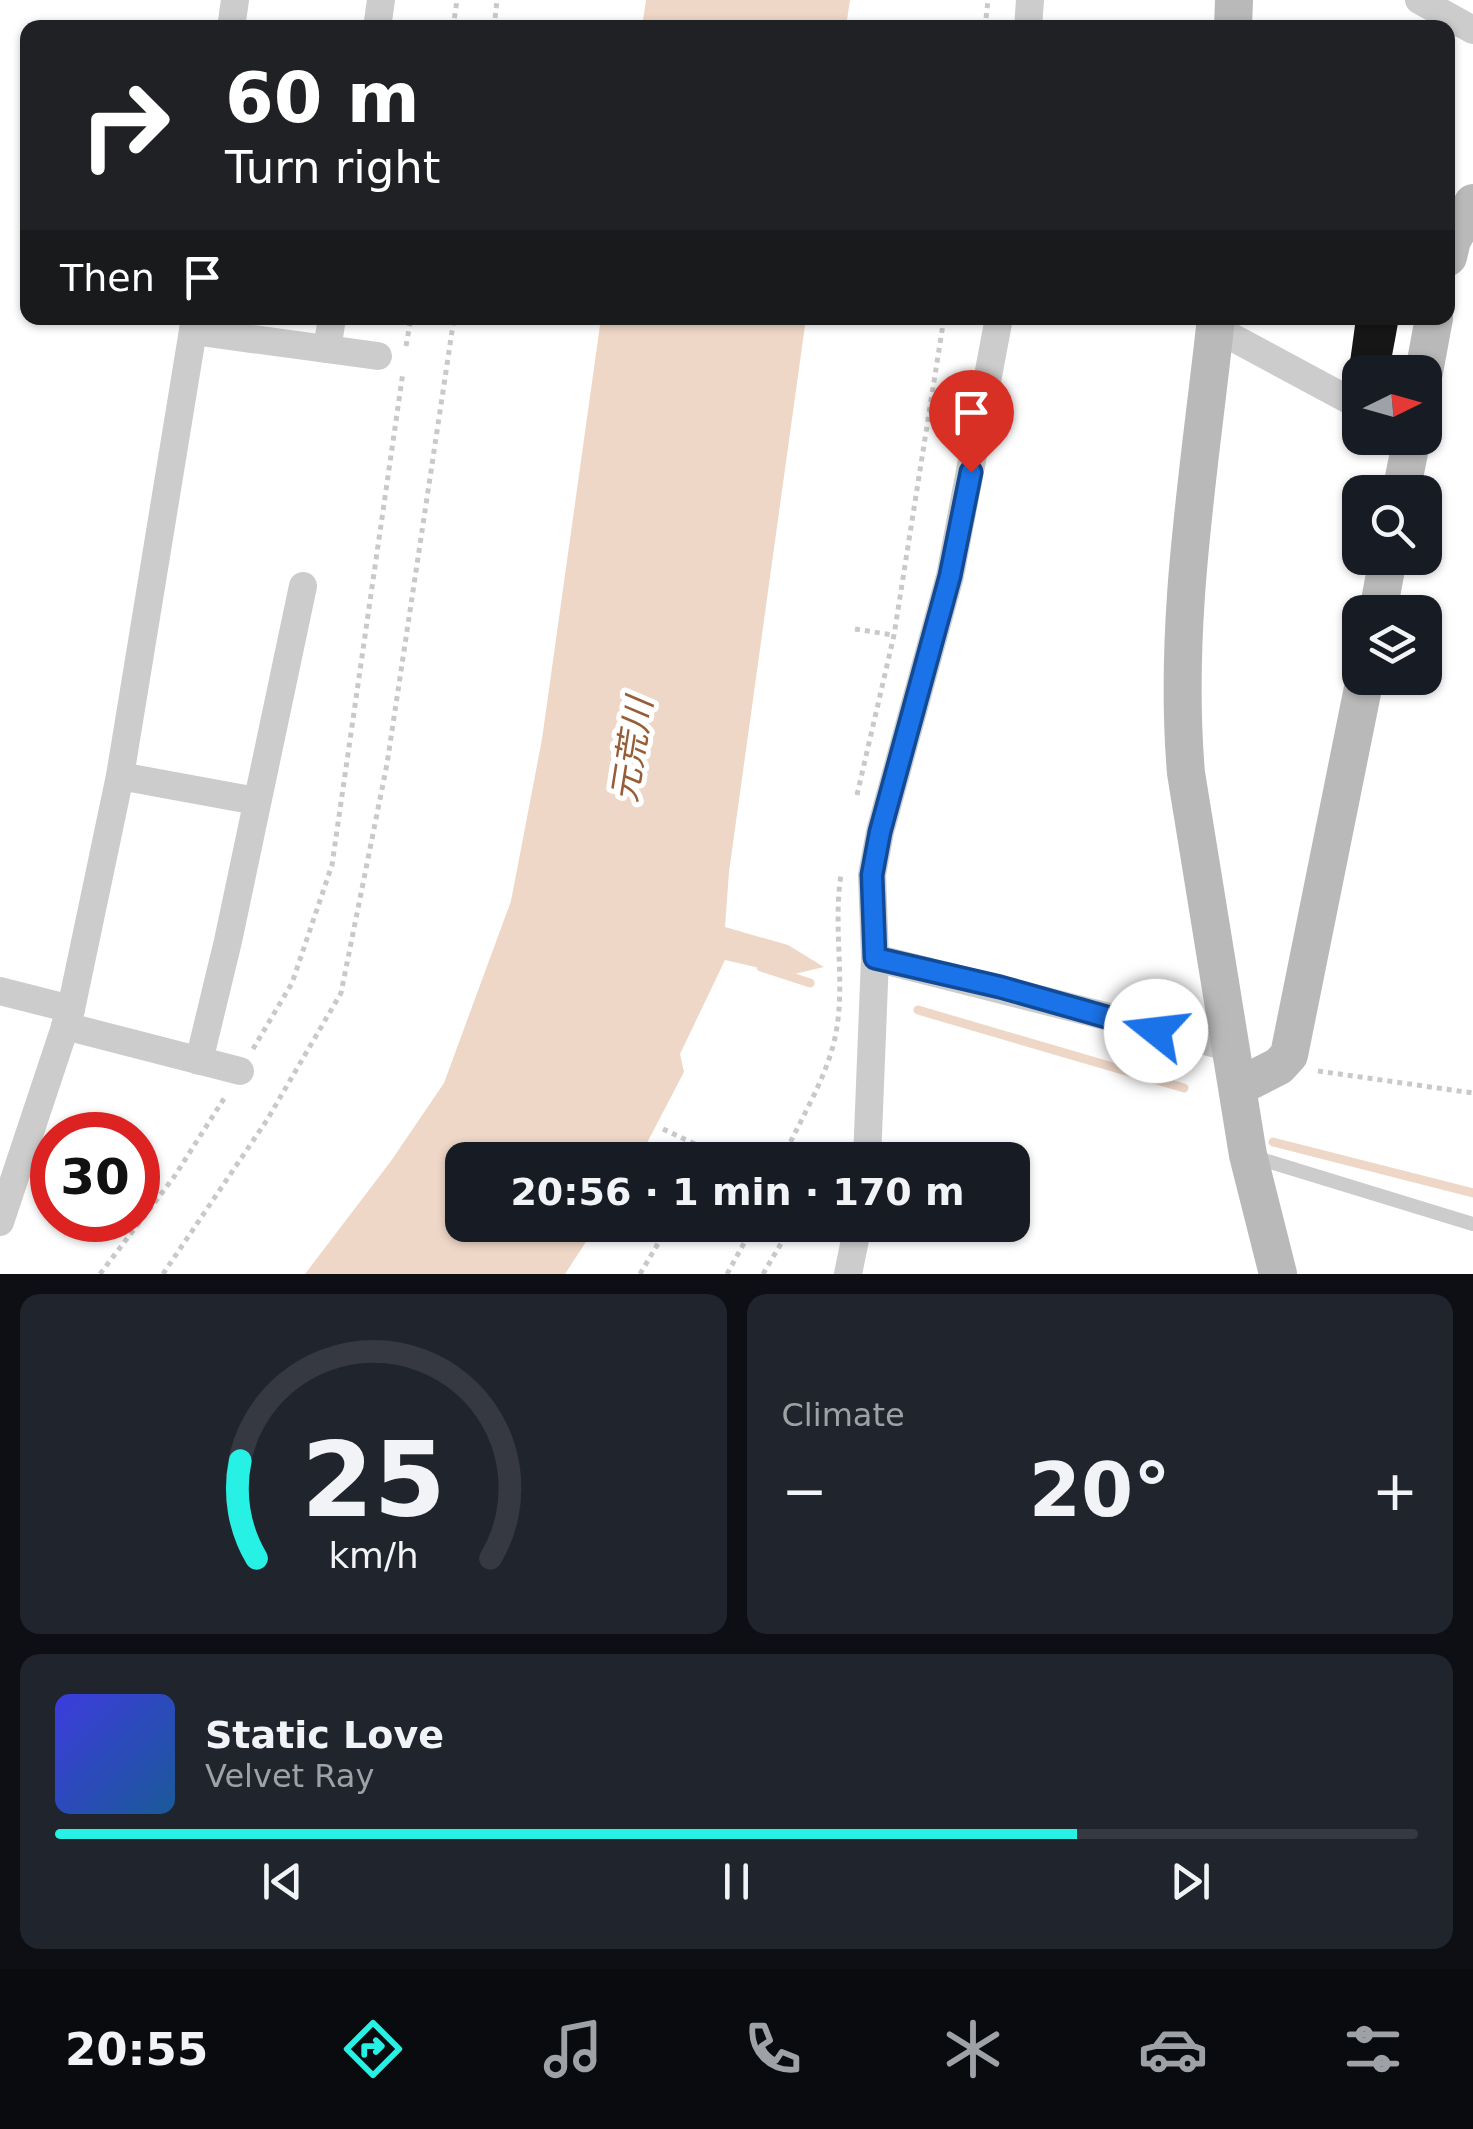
<!DOCTYPE html>
<html lang="en">
<head>
<meta charset="utf-8">
<style>
  :root { --surface:#171b24; --page:#20242c; --text:#f1f3f6; --muted:#9ea1a6; --line:#363941; --accent:#27f1e4 }
  body { margin:0; font-family:"DejaVu Sans","Noto Sans JP",sans-serif; background:var(--page); color:var(--text); height:100vh; display:flex; flex-direction:column; font-size:38px; white-space:nowrap }
  * { box-sizing:border-box; margin:0 }
  p { font-size:32px; color:var(--muted) }
  .icon { flex:none; width:55px; height:55px; fill:none; stroke:currentColor; stroke-width:2; stroke-linecap:round; stroke-linejoin:round }
  .map { position:relative; height:1274px; overflow:hidden }
  .details { display:flex; flex-direction:column; gap:20px; padding:20px; background:#0d0f14; flex:1 }
  .details>* { flex:none }
  .hud { position:absolute; left:20px; top:20px; width:1435px; height:305px; border-radius:20px; box-shadow:0 2px 8px #0004; background:#202124; color:#fff; overflow:hidden }
  .needle { width:65px; rotate:85deg }
  .controls { position:absolute; left:1342px; top:355px; display:grid; gap:20px }
  .controls a { display:grid; place-items:center; width:100px; height:100px; border-radius:20px; background:var(--surface); box-shadow:0 2px 8px #0004; font-size:50px }
  .speed { position:absolute; left:30px; top:1112px; display:flex; gap:20px; font-size:50px; font-weight:700; text-align:center }
  .speed>* { display:grid; place-content:center; width:130px; height:130px; border-radius:50%; background:var(--surface); box-shadow:0 2px 8px #0004; line-height:1 }
  .speed .limit { border:15px solid #d22; background:#fff; color:#111 }
  .pin { position:absolute; display:grid; place-items:center; width:85px; height:85px; color:#fff; margin:-102px -42px; border-radius:50% 50% 50% 0; rotate:-45deg; box-shadow:0 0 10px #0007 }
  .pin .icon { rotate:45deg }
  .me { position:absolute; width:110px; margin:-55px; rotate:286deg; stroke-linejoin:round; filter:drop-shadow(0 0 8px #0008) }
  .turn { display:flex; align-items:center; gap:35px; height:210px; padding:0 40px; font-size:45px }
  .turn .icon { width:130px; height:130px; stroke-width:2.5 }
  .turn b { display:block; font-size:70px; line-height:85px }
  .then { display:flex; align-items:center; height:95px; padding:0 40px; background:#0003; gap:20px; font-size:38px }
  .big { font-size:75px; font-weight:700; line-height:1.1 }
  .details .card { flex:1; display:flex; flex-direction:column; justify-content:center; gap:15px; min-width:0; padding:0 35px; border-radius:20px; background:var(--page) }
  .details .dial { align-items:center; gap:0 }
  .dial svg { height:260px; overflow:visible; fill:none; stroke:var(--line); stroke-width:7; stroke-linecap:round; text-anchor:middle }
  .dial text { fill:var(--text); stroke:none }
  .song { display:flex; align-items:center; gap:30px }
  .cover { width:120px; height:120px; border-radius:15px; background:linear-gradient(135deg,hsl(240 70% 55%),hsl(210 70% 35%)) }
  .played { height:10px; border-radius:5px; background:linear-gradient(90deg,var(--accent) 75%,var(--line) 75%) }
  .keys { display:flex; justify-content:space-around; direction:ltr }
  .heat { display:flex; justify-content:space-between; align-items:center; font-size:55px; direction:ltr }
  .details .tiles { flex:1; display:grid; gap:20px; grid-template-columns:1fr 1fr }
  .card:last-child { grid-column:span 2 }
  .trip { position:absolute; left:445px; top:1142px; width:585px; height:100px; border-radius:20px; background:var(--surface); box-shadow:0 2px 8px #0004; font-weight:700; line-height:100px; text-align:center }
  .menu { display:flex; height:160px; justify-content:space-around; align-items:center; background:#090b0e; color:var(--muted) }
  .menu .icon { width:70px; height:70px }
  .menu .current { color:var(--accent) }
  .menu b { font-size:45px; color:var(--text) }
  .map>svg:first-child { display:block }
</style>
</head>
<body>
<div class="map">
<svg width="1473" height="1274" viewBox="0 0 1473 1274">
  <rect width="100%" height="100%" fill="#fff"/>
  <!-- water -->
  <g fill="#eed7c7">
    <polygon points="646,0 850,0 846,27 642,27"/>
    <polygon points="601,318 806,318 729,872 725,927 788,945 824,967 790,975 725,960 680,1054 684,1072 638,1160 462,1160 462,1225 597,1225 565,1274 305,1274 391,1161 444,1083 511,901 542,739"/>
  </g>
  <g fill="none" stroke-linecap="round" stroke-linejoin="round">
    <!-- stream -->
    <g stroke="#eed7c7" stroke-width="9">
      <polyline points="761,967 810,983"/>
      <polyline points="918,1010 1184,1088"/>
      <polyline points="1273,1142 1473,1193"/>
    </g>
  </g>
  <!-- building -->
  <polygon fill="#161616" points="1356,318 1399,318 1389,372 1349,369"/>
  <g fill="none" stroke-linecap="round" stroke-linejoin="round">
    <!-- path -->
    <g stroke="#c9c9c9" stroke-width="5" stroke-dasharray="5 5" stroke-linecap="butt">
      <polyline points="453,28 457,0"/>
      <polyline points="494,28 497,0"/>
      <polyline points="985,28 988,0"/>
      <polyline points="406,346 411,318"/>
      <polyline points="855,629 893,635"/>
      <polyline points="857,795 894,635 944,318"/>
      <polyline points="253,1049 292,983 332,865 403,372"/>
      <polyline points="1318,1071 1473,1093"/>
      <polyline points="663,1129 729,1160"/>
      <path d="M782,1160C799,1122 822,1086 833,1046C848,990 832,931 841,875"/>
      <polyline points="100,1274 174,1177 225,1097"/>
      <polyline points="163,1274 267,1120 341,993 387,764 454,318"/>
      <polyline points="640,1274 669,1225"/>
      <polyline points="727,1274 754,1225"/>
      <polyline points="763,1274 792,1225"/>
    </g>
    <!-- lane -->
    <polyline stroke="#ccc" stroke-width="14" points="1254,1157 1473,1224"/>
    <!-- street -->
    <g stroke="#ccc" stroke-width="28">
      <polyline points="1419,0 1473,30"/>
      <polyline points="231,28 235,0"/>
      <polyline points="377,28 381,0"/>
      <polyline points="1028,28 1030,0"/>
      <polyline points="1215,328 1360,406"/>
      <polyline points="193,331 378,356"/>
      <polyline points="327,349 332,318"/>
      <polyline points="120,776 256,801"/>
      <polyline points="875,958 1232,1048"/>
      <polyline points="0,991 71,1009"/>
      <polyline points="65,1026 240,1071"/>
      <polyline points="199,1061 228,941 303,586"/>
      <polyline points="867,1160 875,958 872,875 880,832 950,576 999,318"/>
      <polyline points="0,1222 71,1009 120,776 195,318"/>
      <polyline points="848,1274 858,1225"/>
    </g>
    <!-- secondary -->
    <g stroke="#b9b9b9" stroke-width="38">
      <polyline points="1233,28 1234,0"/>
      <polyline points="1448,257 1452,240 1473,203"/>
      <path d="M1216,318C1200,468 1173,621 1186,773L1248,1155L1278,1274"/>
      <polyline points="1424,372 1434,318"/>
      <polyline points="1401,492 1412,438"/>
      <polyline points="1378,612 1388,558"/>
      <polyline points="1238,1087 1279,1066 1289,1055 1365,678"/>
    </g>
  </g>
  <g fill="none" stroke-linecap="round" stroke-linejoin="round">
    <!-- route casing -->
    <g stroke="#114b97" stroke-width="25">
      <polyline id="route" points="971,472 950,576 880,832 872,875 875,958 1000,987 1156,1031"/>
    </g>
    <!-- route -->
    <use href="#route" stroke="#1a73e8" stroke-width="18"/>
  </g>
  <g text-anchor="middle" dominant-baseline="central" stroke-width="10" stroke-linejoin="round" paint-order="stroke">
    <!-- water labels -->
    <g font-size="35" font-style="italic" fill="#985d37" stroke="#fff">
      <text transform="translate(632 750) rotate(-81)">元荒川</text>
    </g>
  </g>
</svg>
<div class="controls">
<a><svg class="needle" viewBox="-14 -14 28 28"><path d="M0-13l5 13h-10z" fill="#e53935"/><path d="M0 13l5-13h-10z" fill="#9ea1a6"/></svg></a>
<a><svg class="icon" aria-label="search" viewBox="0 0 24 24"><circle cx="10" cy="10" r="6"/><path d="M15 15l6 6"/></svg></a>
<a><svg class="icon" aria-label="layers" viewBox="0 0 24 24"><path d="M12 4l9 5-9 5-9-5zM3 14l9 5 9-5"/></svg></a>
</div>
<div class="speed"><div class="limit">30</div></div>
<div class="pin" style="left:971px;top:472px;background:#d93025"><svg class="icon" aria-label="arrive" viewBox="0 0 24 24"><path d="M6 21V4h12l-3 4 3 4H6"/></svg></div>
<svg class="me" style="left:1156px;top:1031px" viewBox="-20 -20 40 40"><circle r="19" fill="#fff"/><path d="M0-13L10 11 0 6-10 11z" fill="#1a73e8"/></svg>
<div class="trip">20:56 · 1 min · 170 m</div>
<div class="hud">
<div class="turn"><svg class="icon" aria-label="right" viewBox="0 0 24 24"><path d="M7 20v-9h11M14 6l5 5-5 5"/></svg><div><b>60 m</b>Turn right</div></div>
<div class="then">Then<svg class="icon" aria-label="arrive" viewBox="0 0 24 24"><path d="M6 21V4h12l-3 4 3 4H6"/></svg></div>
</div>
</div>
<section class="details">
<div class="tiles">
<div class="card dial"><svg viewBox="0 0 100 80">
<path d="M14 69A42 42 0 1 1 86 69"/>
<path d="M14 69A42 42 0 0 1 9 39" stroke="#27f1e4"/>
<text x="50" y="56" font-size="32" font-weight="700">25</text>
<text x="50" y="72" font-size="11">km/h</text>
</svg></div>
<div class="card"><p>Climate</p>
<div class="heat"><a>−</a><b class="big">20°</b><a>+</a></div>
</div>
<div class="card">
<div class="song"><i class="cover"></i><div><b>Static Love</b><p>Velvet Ray</p></div></div>
<div class="played"></div>
<div class="keys"><svg class="icon" aria-label="previous" viewBox="0 0 24 24"><path d="M18 5L8 12l10 7zM5 5v14"/></svg><svg class="icon" aria-label="pause" viewBox="0 0 24 24"><path d="M8 5v14M16 5v14"/></svg><svg class="icon" aria-label="next" viewBox="0 0 24 24"><path d="M6 5l10 7-10 7zM19 5v14"/></svg></div>
</div>
</div>
</section>
<nav class="menu">
<b>20:55</b>
<svg class="icon current" aria-label="directions" viewBox="0 0 24 24"><path d="M12 3l9 9-9 9-9-9zM9 14v-3h6M13 9l2 2-2 2"/></svg>
<svg class="icon" aria-label="music" viewBox="0 0 24 24"><path d="M9 18V5l10-2v13"/><circle cx="6" cy="18" r="3"/><circle cx="16" cy="16" r="3"/></svg>
<svg class="icon" aria-label="phone" viewBox="0 0 24 24"><path d="M5 4h4l2 5-3 2q2 4 5 5l2-3 5 2v4C11 20 4 13 5 4z"/></svg>
<svg class="icon" aria-label="climate" viewBox="0 0 24 24"><path d="M12 3v18M4 7l16 10M4 17L20 7"/></svg>
<svg class="icon" aria-label="car" viewBox="0 0 24 24"><path d="M5 17H2v-5l4-1 3-4h7l3 4 3 1v5h-3M9 17h6M6 11h13"/><circle cx="7" cy="17" r="2"/><circle cx="17" cy="17" r="2"/></svg>
<svg class="icon" aria-label="filters" viewBox="0 0 24 24"><path d="M4 7h16M4 17h16"/><circle cx="9" cy="7" r="2"/><circle cx="15" cy="17" r="2"/></svg>
</nav>
</body>
</html>
